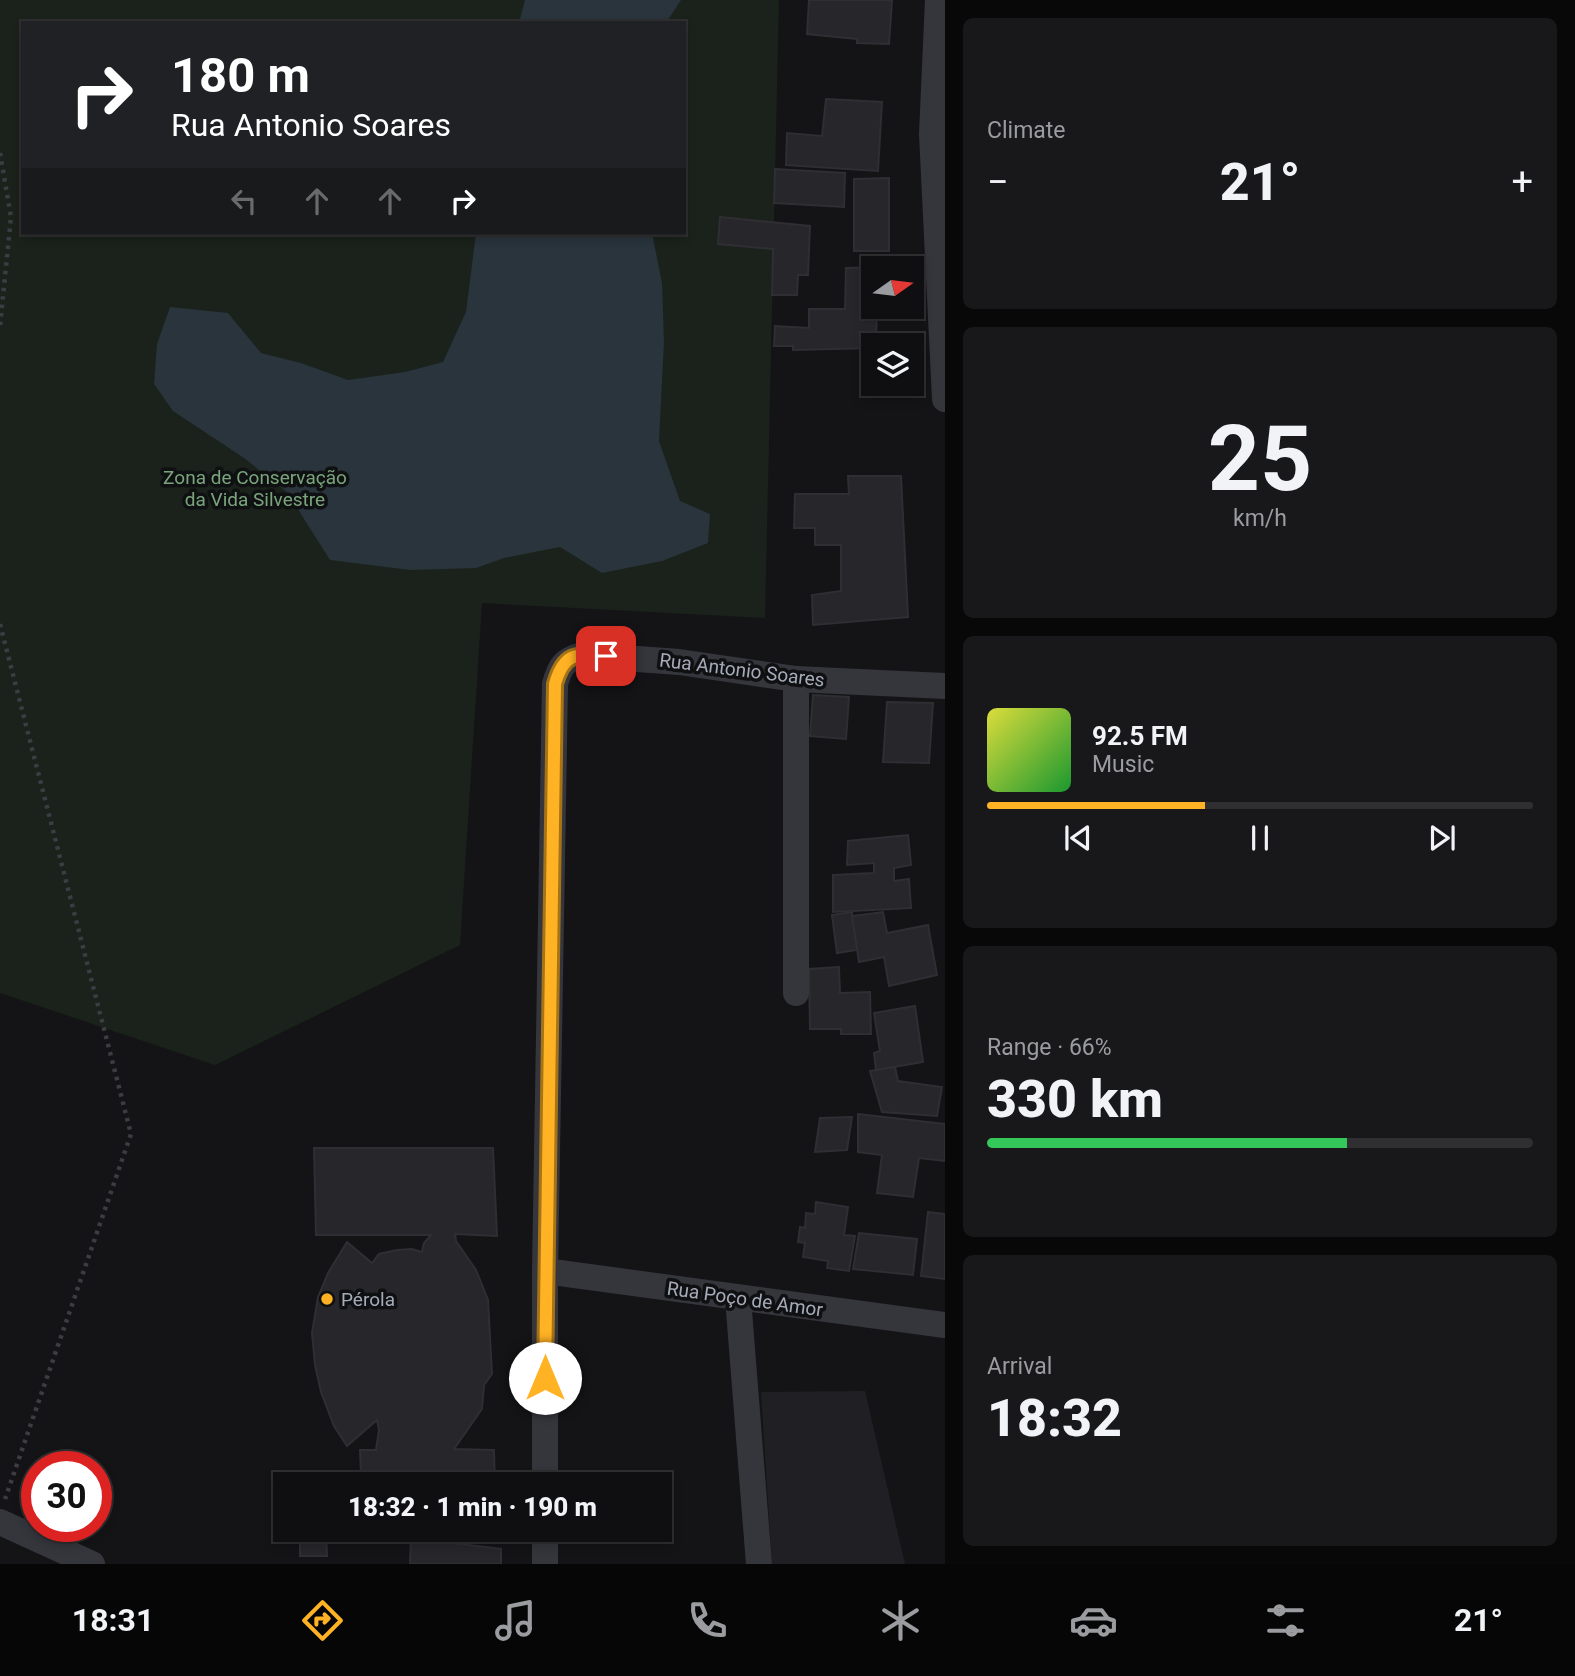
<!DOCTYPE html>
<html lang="en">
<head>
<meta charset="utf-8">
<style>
  :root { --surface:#0f0f11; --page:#18181a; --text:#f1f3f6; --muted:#9b9c9f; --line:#2f2f31; --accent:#ffb224 }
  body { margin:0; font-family:Roboto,sans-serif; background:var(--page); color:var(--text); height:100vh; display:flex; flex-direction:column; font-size:26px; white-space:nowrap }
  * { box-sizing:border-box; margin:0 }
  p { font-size:23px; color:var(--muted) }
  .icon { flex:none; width:38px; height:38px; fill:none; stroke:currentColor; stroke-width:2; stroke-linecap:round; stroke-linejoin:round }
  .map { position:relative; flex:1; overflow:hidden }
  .sheet { display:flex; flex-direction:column; gap:18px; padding:18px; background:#080809; width:630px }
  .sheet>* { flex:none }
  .banner { position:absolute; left:21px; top:21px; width:665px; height:214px; border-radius:0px; box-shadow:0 4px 10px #0003,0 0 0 2px var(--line); background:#202124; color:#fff; overflow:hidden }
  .needle { width:46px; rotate:76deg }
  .tools { position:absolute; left:861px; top:256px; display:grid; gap:14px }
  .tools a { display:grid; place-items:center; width:63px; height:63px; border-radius:0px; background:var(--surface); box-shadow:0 4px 10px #0003,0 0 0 2px var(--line); font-size:35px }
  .speed { position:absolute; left:21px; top:1451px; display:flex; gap:14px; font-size:35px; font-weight:700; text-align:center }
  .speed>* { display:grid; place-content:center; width:91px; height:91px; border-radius:50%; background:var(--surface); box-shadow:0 4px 10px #0003,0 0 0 2px var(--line); line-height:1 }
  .speed .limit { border:10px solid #d22; background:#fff; color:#111 }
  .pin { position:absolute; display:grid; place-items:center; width:60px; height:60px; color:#fff; margin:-30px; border-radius:14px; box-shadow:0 4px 10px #0006 }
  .me { position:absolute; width:77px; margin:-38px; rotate:0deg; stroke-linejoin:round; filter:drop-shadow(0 0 5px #0008) }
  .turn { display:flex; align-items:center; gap:24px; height:147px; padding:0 35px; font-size:32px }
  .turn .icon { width:91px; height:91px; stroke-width:2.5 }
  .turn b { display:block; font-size:49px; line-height:60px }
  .lanes { display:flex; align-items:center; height:66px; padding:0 35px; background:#0003; justify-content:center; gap:35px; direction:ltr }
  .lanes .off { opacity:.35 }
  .big { font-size:52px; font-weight:800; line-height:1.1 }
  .sheet .tile { flex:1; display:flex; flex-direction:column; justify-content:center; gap:10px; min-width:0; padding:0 24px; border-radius:10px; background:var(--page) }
  .sheet .dial { align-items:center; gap:0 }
  .dial b { font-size:91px; line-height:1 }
  .song { display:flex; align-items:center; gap:21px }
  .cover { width:84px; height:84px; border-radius:10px; background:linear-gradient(135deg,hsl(60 70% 55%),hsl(130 70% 35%)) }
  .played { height:7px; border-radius:4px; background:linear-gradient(90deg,var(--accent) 40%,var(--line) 40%) }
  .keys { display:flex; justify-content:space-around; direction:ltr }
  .heat { display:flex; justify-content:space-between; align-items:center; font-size:38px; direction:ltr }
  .charge { height:10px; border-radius:5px; background:linear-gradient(90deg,#34c759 66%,var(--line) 0) }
  .trip { position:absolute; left:273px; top:1472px; width:399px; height:70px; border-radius:0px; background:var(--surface); box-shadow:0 4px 10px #0003,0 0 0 2px var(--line); font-weight:800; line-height:70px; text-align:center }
  .dock { display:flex; height:112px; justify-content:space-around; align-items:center; background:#060607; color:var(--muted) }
  .dock .icon { width:49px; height:49px }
  .dock .current { color:var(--accent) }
  .dock b { font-size:32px; color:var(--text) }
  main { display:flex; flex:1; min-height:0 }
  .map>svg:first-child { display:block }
</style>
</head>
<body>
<main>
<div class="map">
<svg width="945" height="1564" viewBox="0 0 945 1564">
  <rect width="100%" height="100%" fill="#141417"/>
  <!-- built -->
  <polygon fill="#202024" points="865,1391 905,1564 772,1564 761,1392"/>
  <!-- green -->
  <path fill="#1a221b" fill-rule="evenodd" d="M0,0H779L765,618L482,603L460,945L215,1065L0,993ZM23,23H684V233H23Z"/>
  <!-- water -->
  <g fill="#29343c">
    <polygon points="525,0 681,0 666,23 519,23"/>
    <polygon points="476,233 650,233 653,238 662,283 664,342 659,441 680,501 710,514 708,543 662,561 602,573 560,547 504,558 476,568 410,570 330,560 287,492 244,458 173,411 154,384 157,344 170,307 228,313 261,353 301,363 348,380 405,372 443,362 466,312"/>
  </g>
  <!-- building -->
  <g fill="#27272b" stroke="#2e2e33" stroke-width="2">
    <polygon points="809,0 892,0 889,44 857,43 857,39 807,34"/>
    <polygon points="826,99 882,102 878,171 786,165 787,133 822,136"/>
    <polygon points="775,169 845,173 844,207 774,203"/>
    <polygon points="889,178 889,251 854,251 854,179"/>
    <polygon points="720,217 810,226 808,275 798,275 797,295 772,295 773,249 718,244"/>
    <polygon points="877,267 873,268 873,306 877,306 876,345 873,345 873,348 793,350 793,346 774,346 775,326 809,328 809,309 845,309 846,268"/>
    <polygon points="848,476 901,476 908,617 813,625 812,595 841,591 841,545 815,545 815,528 794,528 795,494 849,494"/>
    <polygon points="813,695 849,697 846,739 810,736"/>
    <polygon points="887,702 933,703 929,763 883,762"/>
    <polygon points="908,835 911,865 894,868 894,881 909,879 911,908 833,912 833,875 874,873 874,863 847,865 848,841"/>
    <polygon points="852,912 857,950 837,953 832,915"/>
    <polygon points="883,912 887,933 928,925 937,975 889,986 884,957 859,962 852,916"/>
    <polygon points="839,967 840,993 870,992 871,1034 841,1034 841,1029 810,1029 809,969"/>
    <polygon points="915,1006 923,1062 876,1070 874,1053 880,1051 874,1013"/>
    <polygon points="895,1067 898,1081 942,1087 937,1116 882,1112 870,1071"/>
    <polygon points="858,1114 945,1124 945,1161 919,1158 913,1197 877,1193 882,1155 858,1152"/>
    <polygon points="852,1117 847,1150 815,1152 820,1118"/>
    <polygon points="314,1148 493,1148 497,1236 455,1234 456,1241 476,1270 488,1300 492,1374 484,1385 482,1409 454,1449 494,1450 495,1484 285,1484 285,1520 285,1474 361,1474 360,1450 376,1450 379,1430 377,1420 347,1446 334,1426 321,1392 315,1365 312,1333 318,1297 328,1273 347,1242 372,1263 379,1254 397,1250 412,1249 422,1252 424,1243 431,1235 316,1235"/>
    <polygon points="816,1202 848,1207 844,1235 855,1236 849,1271 827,1268 828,1261 803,1257 805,1243 798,1242 800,1227 805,1228 806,1213 815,1214"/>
    <polygon points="928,1212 945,1214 945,1279 921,1276"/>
    <polygon points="859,1233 917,1239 913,1275 853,1269"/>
    <polygon points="300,1530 326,1530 327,1556 300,1556"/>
    <polygon points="363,1530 496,1530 496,1536 364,1540"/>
    <polygon points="411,1538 501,1549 501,1564 410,1564"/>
  </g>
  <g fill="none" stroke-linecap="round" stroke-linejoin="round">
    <!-- path -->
    <g stroke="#3b3d43" stroke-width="4.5" stroke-dasharray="3.5 5" stroke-linecap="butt">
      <polyline points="0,153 11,217 0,326"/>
      <polyline points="0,624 131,1134 5,1499"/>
    </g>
    <!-- minor -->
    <g stroke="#35363c" stroke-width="26">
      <polyline points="938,0 932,134 945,399"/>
      <polyline points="796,679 796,993"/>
      <polyline points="545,1271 945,1325"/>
      <polyline points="738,1298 759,1564"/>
      <path d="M545,1484V1271L555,684C560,666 564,660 582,655L679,662L796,679L945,686"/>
      <polyline points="0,1522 92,1564"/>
      <polyline points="545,1530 545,1564"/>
    </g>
  </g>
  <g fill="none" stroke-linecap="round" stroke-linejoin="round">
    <!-- route casing -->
    <g stroke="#a67417" stroke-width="18">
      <path id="route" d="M545,1378L555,684C564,652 577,654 606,656"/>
    </g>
    <!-- route -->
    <use href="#route" stroke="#ffb224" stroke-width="12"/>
  </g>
  <!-- markers -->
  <circle fill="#ffb224" stroke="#0f1012" stroke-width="2.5" cx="327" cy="1299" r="7"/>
  <g text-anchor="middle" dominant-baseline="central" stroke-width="7" stroke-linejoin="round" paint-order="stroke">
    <!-- park labels -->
    <g font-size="19" fill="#7aa57c" stroke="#0f1012">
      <text x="255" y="477">Zona de Conservação<tspan x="255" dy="22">da Vida Silvestre</tspan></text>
    </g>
    <!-- street labels -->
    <g font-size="19" fill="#a5abb8" stroke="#0f1012">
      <text transform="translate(742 670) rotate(7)">Rua Antonio Soares</text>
      <text transform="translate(745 1299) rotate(8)">Rua Poço de Amor</text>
    </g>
    <!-- poi labels -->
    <g font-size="19" fill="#a5abb8" stroke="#0f1012" text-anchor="start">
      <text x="341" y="1299">Pérola</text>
    </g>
  </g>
</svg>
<div class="tools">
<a><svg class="needle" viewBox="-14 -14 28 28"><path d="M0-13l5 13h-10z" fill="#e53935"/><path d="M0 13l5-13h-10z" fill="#9b9c9f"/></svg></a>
<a><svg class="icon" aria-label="layers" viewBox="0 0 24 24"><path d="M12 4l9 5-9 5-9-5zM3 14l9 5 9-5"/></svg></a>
</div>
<div class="speed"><div class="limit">30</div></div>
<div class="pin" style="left:606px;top:656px;background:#d93025"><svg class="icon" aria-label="arrive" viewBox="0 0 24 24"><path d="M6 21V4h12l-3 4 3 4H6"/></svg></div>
<svg class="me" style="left:545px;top:1378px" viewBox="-20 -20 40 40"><circle r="19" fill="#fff"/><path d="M0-13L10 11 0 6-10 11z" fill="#ffb224"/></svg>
<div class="trip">18:32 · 1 min · 190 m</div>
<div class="banner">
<div class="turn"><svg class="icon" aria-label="right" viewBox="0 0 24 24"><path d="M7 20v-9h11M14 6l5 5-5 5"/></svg><div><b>180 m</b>Rua Antonio Soares</div></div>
<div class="lanes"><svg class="icon off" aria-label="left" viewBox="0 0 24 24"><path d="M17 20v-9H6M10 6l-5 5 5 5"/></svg><svg class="icon off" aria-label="ahead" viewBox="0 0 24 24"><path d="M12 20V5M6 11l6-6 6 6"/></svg><svg class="icon off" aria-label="ahead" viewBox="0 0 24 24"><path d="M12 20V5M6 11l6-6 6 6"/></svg><svg class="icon" aria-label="right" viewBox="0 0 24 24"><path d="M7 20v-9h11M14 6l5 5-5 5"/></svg></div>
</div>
</div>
<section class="sheet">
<div class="tile"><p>Climate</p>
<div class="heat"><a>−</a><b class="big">21°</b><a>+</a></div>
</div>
<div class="tile dial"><b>25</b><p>km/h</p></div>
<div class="tile">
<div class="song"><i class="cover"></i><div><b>92.5 FM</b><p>Music</p></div></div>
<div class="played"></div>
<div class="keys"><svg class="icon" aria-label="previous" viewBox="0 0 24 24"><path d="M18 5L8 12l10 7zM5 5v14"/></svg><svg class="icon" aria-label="pause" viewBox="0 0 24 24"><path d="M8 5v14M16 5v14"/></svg><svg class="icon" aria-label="next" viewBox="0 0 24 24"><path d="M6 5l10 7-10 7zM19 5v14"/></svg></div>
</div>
<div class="tile"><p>Range · 66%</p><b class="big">330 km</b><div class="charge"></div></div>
<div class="tile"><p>Arrival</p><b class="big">18:32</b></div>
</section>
</main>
<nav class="dock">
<b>18:31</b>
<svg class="icon current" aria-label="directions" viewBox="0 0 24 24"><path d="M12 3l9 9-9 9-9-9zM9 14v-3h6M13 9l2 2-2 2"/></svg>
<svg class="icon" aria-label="music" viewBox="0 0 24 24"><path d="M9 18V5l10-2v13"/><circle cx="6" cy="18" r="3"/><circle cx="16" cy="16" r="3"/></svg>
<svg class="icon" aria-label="phone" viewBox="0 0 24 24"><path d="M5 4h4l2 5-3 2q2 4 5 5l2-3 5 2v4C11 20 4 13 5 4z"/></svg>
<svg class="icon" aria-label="climate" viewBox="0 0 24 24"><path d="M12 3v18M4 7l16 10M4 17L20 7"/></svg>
<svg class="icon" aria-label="car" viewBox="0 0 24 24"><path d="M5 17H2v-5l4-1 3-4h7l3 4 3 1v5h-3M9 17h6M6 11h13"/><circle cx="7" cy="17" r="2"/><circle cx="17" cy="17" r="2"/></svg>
<svg class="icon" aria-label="filters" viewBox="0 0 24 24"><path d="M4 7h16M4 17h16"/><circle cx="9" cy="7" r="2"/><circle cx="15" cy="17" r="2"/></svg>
<b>21°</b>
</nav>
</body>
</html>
